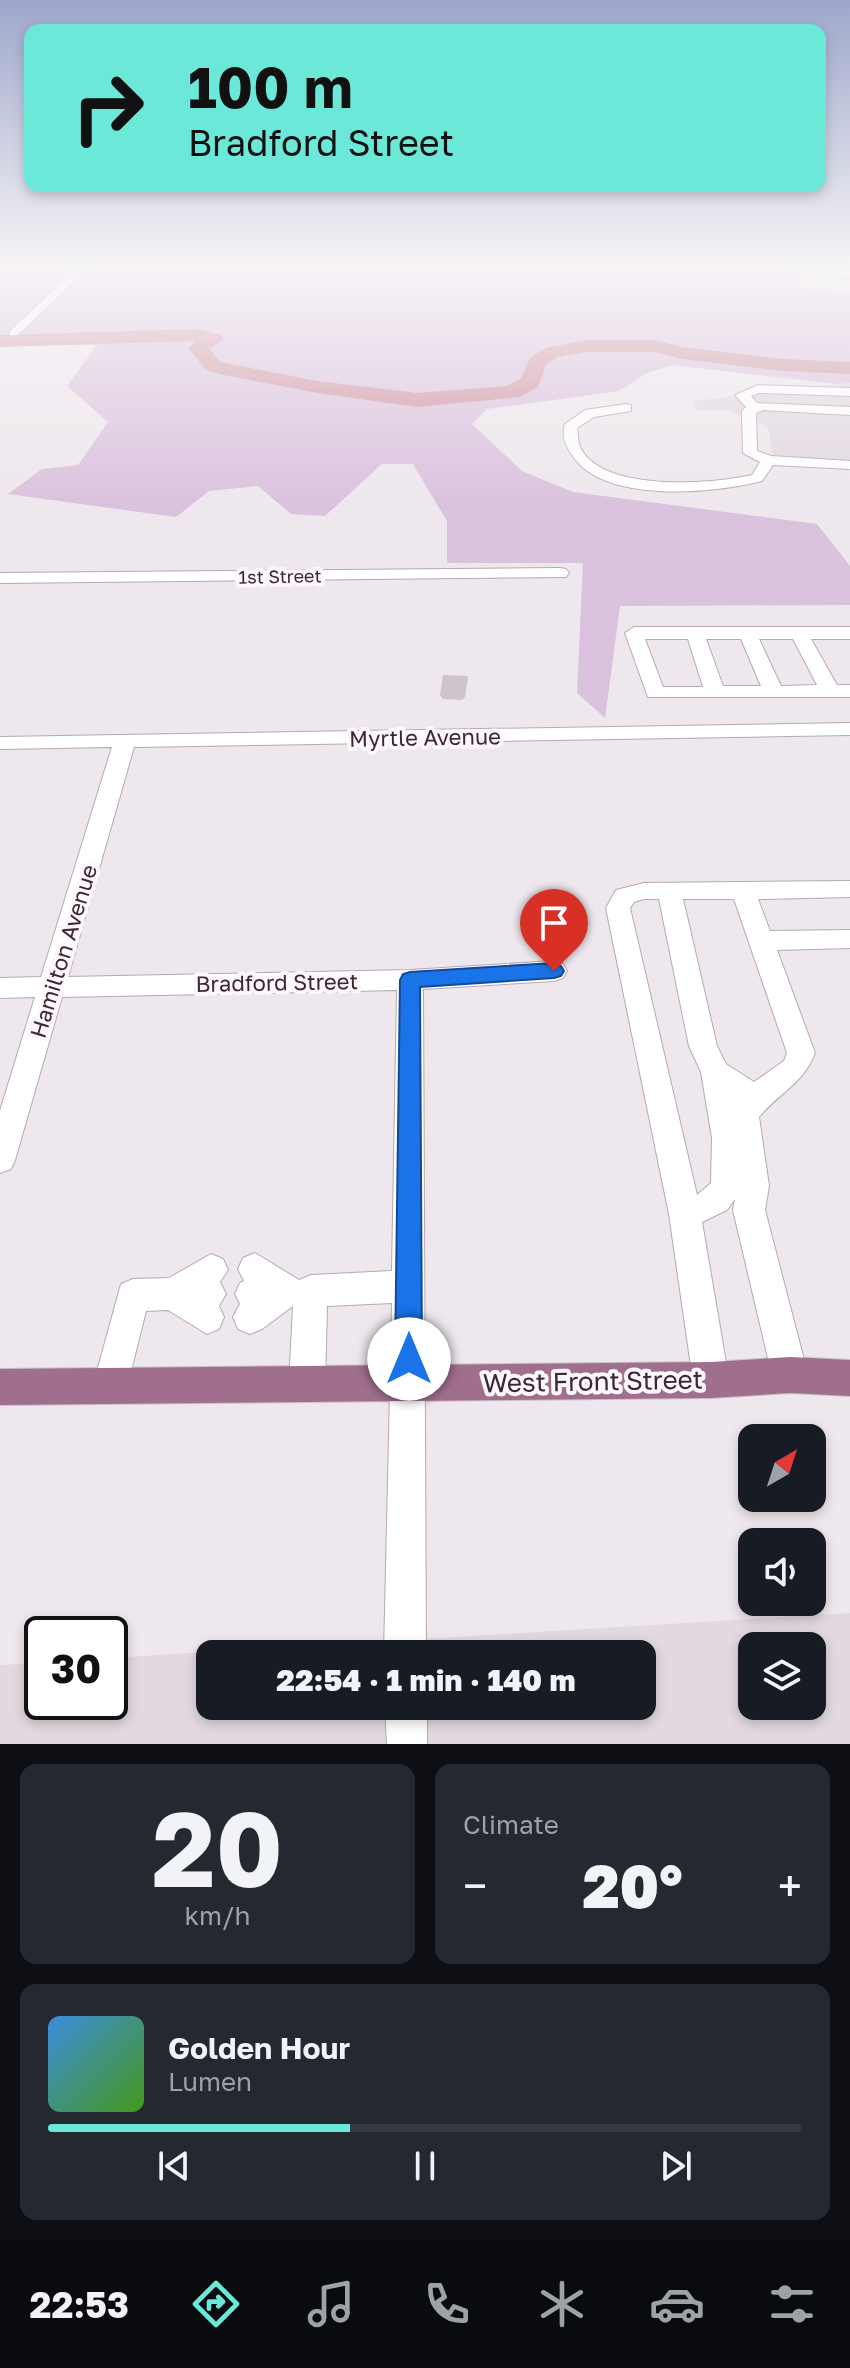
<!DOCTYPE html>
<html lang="en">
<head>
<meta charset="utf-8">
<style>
  :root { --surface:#171b24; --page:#242831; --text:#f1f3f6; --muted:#9ea1a6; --line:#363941; --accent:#6be8d8 }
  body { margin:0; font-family:"Golos Text",sans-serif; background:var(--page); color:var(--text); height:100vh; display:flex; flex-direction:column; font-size:30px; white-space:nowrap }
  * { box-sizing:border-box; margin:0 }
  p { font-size:26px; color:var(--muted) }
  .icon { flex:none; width:44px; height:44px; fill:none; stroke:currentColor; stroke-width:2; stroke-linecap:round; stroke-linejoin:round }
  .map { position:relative; height:1744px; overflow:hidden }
  .panel { display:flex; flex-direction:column; gap:20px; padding:20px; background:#0d0f14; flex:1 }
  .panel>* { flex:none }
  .banner { position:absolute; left:24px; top:24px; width:802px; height:168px; border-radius:16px; box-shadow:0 4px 12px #0003; background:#6be8d8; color:#111; overflow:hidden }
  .needle { width:52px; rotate:39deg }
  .controls { position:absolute; left:738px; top:1424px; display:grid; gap:16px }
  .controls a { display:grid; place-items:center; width:88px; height:88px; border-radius:16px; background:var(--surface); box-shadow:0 4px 12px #0003; font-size:40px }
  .speed { position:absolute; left:24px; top:1616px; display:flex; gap:16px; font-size:40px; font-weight:700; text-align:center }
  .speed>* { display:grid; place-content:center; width:104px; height:104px; border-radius:50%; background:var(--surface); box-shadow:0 4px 12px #0003; line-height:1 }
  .speed .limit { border:4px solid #111; border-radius:12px; background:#fff; color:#111 }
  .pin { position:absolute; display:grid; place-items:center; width:68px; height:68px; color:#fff; margin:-82px -34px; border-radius:50% 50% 50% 0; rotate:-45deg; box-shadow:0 0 8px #0007 }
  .pin .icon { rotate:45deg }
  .me { position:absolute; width:88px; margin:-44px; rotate:0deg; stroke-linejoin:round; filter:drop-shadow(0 0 6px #0008) }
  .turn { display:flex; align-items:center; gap:28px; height:168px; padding:0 32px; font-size:36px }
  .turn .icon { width:104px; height:104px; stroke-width:2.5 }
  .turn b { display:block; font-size:56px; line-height:68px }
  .big { font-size:60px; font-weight:800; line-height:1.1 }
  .panel .card { flex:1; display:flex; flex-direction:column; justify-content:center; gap:12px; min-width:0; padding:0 28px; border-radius:16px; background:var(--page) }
  .panel .dial { align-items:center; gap:0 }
  .dial b { font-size:104px; line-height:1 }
  .song { display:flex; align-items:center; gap:24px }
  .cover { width:96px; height:96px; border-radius:12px; background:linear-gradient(135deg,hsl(210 70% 55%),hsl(100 70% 35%)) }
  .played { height:8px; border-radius:4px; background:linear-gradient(90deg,var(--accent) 40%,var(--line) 40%) }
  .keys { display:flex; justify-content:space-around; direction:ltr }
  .heat { display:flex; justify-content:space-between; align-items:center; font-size:44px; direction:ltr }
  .panel .tiles { flex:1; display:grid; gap:20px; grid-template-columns:1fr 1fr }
  .card:last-child { grid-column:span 2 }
  .trip { position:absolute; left:196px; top:1640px; width:460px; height:80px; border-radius:16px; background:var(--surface); box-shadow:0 4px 12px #0003; font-weight:800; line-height:80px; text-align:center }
  .menu { display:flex; height:128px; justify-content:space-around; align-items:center; background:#090b0e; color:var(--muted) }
  .menu .icon { width:56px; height:56px }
  .menu .current { color:var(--accent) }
  .menu b { font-size:36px; color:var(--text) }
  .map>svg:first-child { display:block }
</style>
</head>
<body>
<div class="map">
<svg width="850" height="1744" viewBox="0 0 850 1744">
  <rect width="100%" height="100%" fill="#eee7ed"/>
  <!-- built -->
  <g fill="#e2d8e0" fill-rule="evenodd">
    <polygon points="850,383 850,470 774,463 768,426 725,410 696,410 693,401"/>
    <path d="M850,1613V1744H0V1665L42,1663V1702H110V1658ZM752,1646H812V1706H752ZM210,1654H642V1706H210Z"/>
  </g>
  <!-- green -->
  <polygon fill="#dac1dd" points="0,263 806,263 794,265 803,288 850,294 850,383 836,384 672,365 647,373 619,391 487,409 472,424 522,471 573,492 817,524 850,566 850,605 620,606 605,718 577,693 583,563 447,563 447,521 413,464 382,464 325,516 291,514 258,486 209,491 176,517 8,494 42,469 78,465 108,422 67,386 97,345 0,345"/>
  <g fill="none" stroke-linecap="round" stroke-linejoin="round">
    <!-- river -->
    <polygon fill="#ce93a0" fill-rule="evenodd" points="199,329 221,335 224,339 210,349 220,362 317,381 417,393 507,386 521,378 530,358 545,348 587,340 655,340 682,347 783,359 850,362 850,374 783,371 682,359 655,352 587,352 558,357 546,365 538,387 520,397 417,407 317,393 224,375 206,370 188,348 196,341 0,347 0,335"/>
  </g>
  <!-- building -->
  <polygon fill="#cfc3cc" points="443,675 468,676 465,697 462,700 443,699 440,695"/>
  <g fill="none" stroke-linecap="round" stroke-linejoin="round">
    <!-- minor casing -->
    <g stroke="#b6a9b2" stroke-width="2">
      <g id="minor">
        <polygon points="82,263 93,263 18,335 10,335 10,331"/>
        <polygon points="808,269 850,272 850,278 804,274 804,270"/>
        <path d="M758,385L850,388V396L759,393L751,396L757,403L850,407V415L763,410L756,413L757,451L771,456L850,461V469L773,465L762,481C714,493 608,504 574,458C566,447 561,436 565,424L585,410L626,404L631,405V411L594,417L577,428C578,434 578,442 580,447C602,493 712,484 752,475L760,462L743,453L742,411L746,407L735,395Z"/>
        <polygon points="560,568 566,569 569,573 566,577 0,583 0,573"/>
        <path d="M634,627H850V639H811L837,685H850V697H648L625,633ZM645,639H688L703,687H663ZM706,639H741L761,686H723ZM759,639H793L817,685L781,686Z"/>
        <polygon points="850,723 850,735 134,747 68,977 410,970 554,961 563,964 567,971 563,978 554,981 423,989 426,1654 384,1654 392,1303 327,1306 325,1384 320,1397 307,1402 294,1397 289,1384 293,1306 262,1329 250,1334 238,1329 233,1317 240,1304 235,1294 240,1283 244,1281 238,1269 243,1258 255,1253 299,1280 311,1275 392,1271 397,990 62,997 15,1160 11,1169 0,1173 0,1111 35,997 0,998 0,978 41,977 112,747 0,749 0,737"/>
        <path d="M850,881V897L758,899L770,931L850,930V948L777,950L815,1053C802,1085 781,1091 759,1117L769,1186L765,1210L808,1375L803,1388L790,1393L777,1388L772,1375L733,1210L735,1199L727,1210L702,1222L729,1380L724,1393L711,1398L698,1393L693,1380L669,1214L606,908L616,890L644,883ZM644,899H659L689,1046L701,1072L712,1138L711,1183L697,1195L630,908L634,902ZM683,899H734L787,1053L784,1061L754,1082L726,1064L717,1046Z"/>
        <polygon points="211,1254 223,1259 228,1270 220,1282 226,1294 219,1306 224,1317 219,1329 207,1334 168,1310 146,1311 124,1399 111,1404 98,1399 93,1386 121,1284 133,1279 169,1278"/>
        <polygon points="385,1706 427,1706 427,1744 387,1744"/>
      </g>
    </g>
    <!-- major casing -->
    <g stroke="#c9c2c7" stroke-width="2">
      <polygon id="major" points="790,1357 850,1360 850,1396 790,1393 711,1398 0,1405 0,1369 711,1362"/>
    </g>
    <!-- minor -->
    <use href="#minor" fill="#fff" fill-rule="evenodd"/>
    <!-- major -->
    <use href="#major" fill="#a06f8e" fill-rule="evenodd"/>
  </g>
  <!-- sky -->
  <linearGradient id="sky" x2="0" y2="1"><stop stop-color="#9da7cb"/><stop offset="0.52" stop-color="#f7f4f7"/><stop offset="1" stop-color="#f7f4f7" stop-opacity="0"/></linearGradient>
  <rect width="850" height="508" fill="url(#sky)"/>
  <!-- route -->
  <polygon fill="#1a73e8" stroke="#114b97" stroke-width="2" points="554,963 561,966 564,971 561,976 554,978 420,987 422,1359 418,1368 409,1372 399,1368 395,1359 400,980 403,974 410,972"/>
  <g text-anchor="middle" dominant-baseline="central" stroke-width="8" stroke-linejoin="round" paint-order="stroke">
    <!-- far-street labels -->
    <g font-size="18" fill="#3f2636" stroke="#fbf7fa">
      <text transform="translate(280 576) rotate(-1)">1st Street</text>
    </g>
    <!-- street labels -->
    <g font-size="22" fill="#3f2636" stroke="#fbf7fa">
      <text transform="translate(425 737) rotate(-1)">Myrtle Avenue</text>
      <text transform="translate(63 951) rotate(-73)">Hamilton Avenue</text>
      <text transform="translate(277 982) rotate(-1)">Bradford Street</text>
    </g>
    <!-- near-street labels -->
    <g font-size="26" fill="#3f2636" stroke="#fbf7fa">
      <text transform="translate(593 1381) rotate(-1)">West Front Street</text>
    </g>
  </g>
</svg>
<div class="controls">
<a><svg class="needle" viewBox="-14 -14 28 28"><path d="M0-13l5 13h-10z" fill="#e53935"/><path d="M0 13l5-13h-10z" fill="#9ea1a6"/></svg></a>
<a><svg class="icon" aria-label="sound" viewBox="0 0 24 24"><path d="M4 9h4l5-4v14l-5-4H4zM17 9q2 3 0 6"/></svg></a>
<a><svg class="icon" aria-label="layers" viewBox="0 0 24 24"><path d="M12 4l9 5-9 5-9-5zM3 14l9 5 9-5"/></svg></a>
</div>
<div class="speed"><div class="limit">30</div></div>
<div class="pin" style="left:554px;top:971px;background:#d93025"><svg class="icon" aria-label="arrive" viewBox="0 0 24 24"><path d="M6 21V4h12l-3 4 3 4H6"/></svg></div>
<svg class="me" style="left:409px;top:1359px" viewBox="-20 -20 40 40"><circle r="19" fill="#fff"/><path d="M0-13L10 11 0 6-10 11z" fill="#1a73e8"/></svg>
<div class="trip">22:54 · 1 min · 140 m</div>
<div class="banner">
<div class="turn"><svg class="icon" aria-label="right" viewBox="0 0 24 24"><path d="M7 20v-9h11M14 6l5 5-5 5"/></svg><div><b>100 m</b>Bradford Street</div></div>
</div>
</div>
<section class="panel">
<div class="tiles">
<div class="card dial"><b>20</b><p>km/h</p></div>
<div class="card"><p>Climate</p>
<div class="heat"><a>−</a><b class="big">20°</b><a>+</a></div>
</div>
<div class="card">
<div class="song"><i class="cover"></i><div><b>Golden Hour</b><p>Lumen</p></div></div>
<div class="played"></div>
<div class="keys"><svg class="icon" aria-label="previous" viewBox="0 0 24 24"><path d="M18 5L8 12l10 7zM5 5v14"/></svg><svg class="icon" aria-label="pause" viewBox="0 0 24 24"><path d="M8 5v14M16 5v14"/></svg><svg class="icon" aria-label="next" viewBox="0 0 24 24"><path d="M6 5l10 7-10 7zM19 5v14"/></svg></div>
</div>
</div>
</section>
<nav class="menu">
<b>22:53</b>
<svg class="icon current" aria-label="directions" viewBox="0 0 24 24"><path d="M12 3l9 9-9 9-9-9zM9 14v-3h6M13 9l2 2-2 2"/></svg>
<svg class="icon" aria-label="music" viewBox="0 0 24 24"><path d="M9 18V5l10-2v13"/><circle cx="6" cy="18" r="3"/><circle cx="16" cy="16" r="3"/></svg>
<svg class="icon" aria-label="phone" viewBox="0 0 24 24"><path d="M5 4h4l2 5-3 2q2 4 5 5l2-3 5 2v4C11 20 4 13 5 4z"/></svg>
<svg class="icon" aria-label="climate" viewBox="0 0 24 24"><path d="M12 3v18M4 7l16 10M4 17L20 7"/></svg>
<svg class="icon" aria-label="car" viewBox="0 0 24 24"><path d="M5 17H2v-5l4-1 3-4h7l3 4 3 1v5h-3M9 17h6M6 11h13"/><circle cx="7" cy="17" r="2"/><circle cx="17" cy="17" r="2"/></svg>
<svg class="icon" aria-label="filters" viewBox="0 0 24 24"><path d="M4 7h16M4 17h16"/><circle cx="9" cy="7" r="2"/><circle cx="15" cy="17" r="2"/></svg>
</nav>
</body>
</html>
